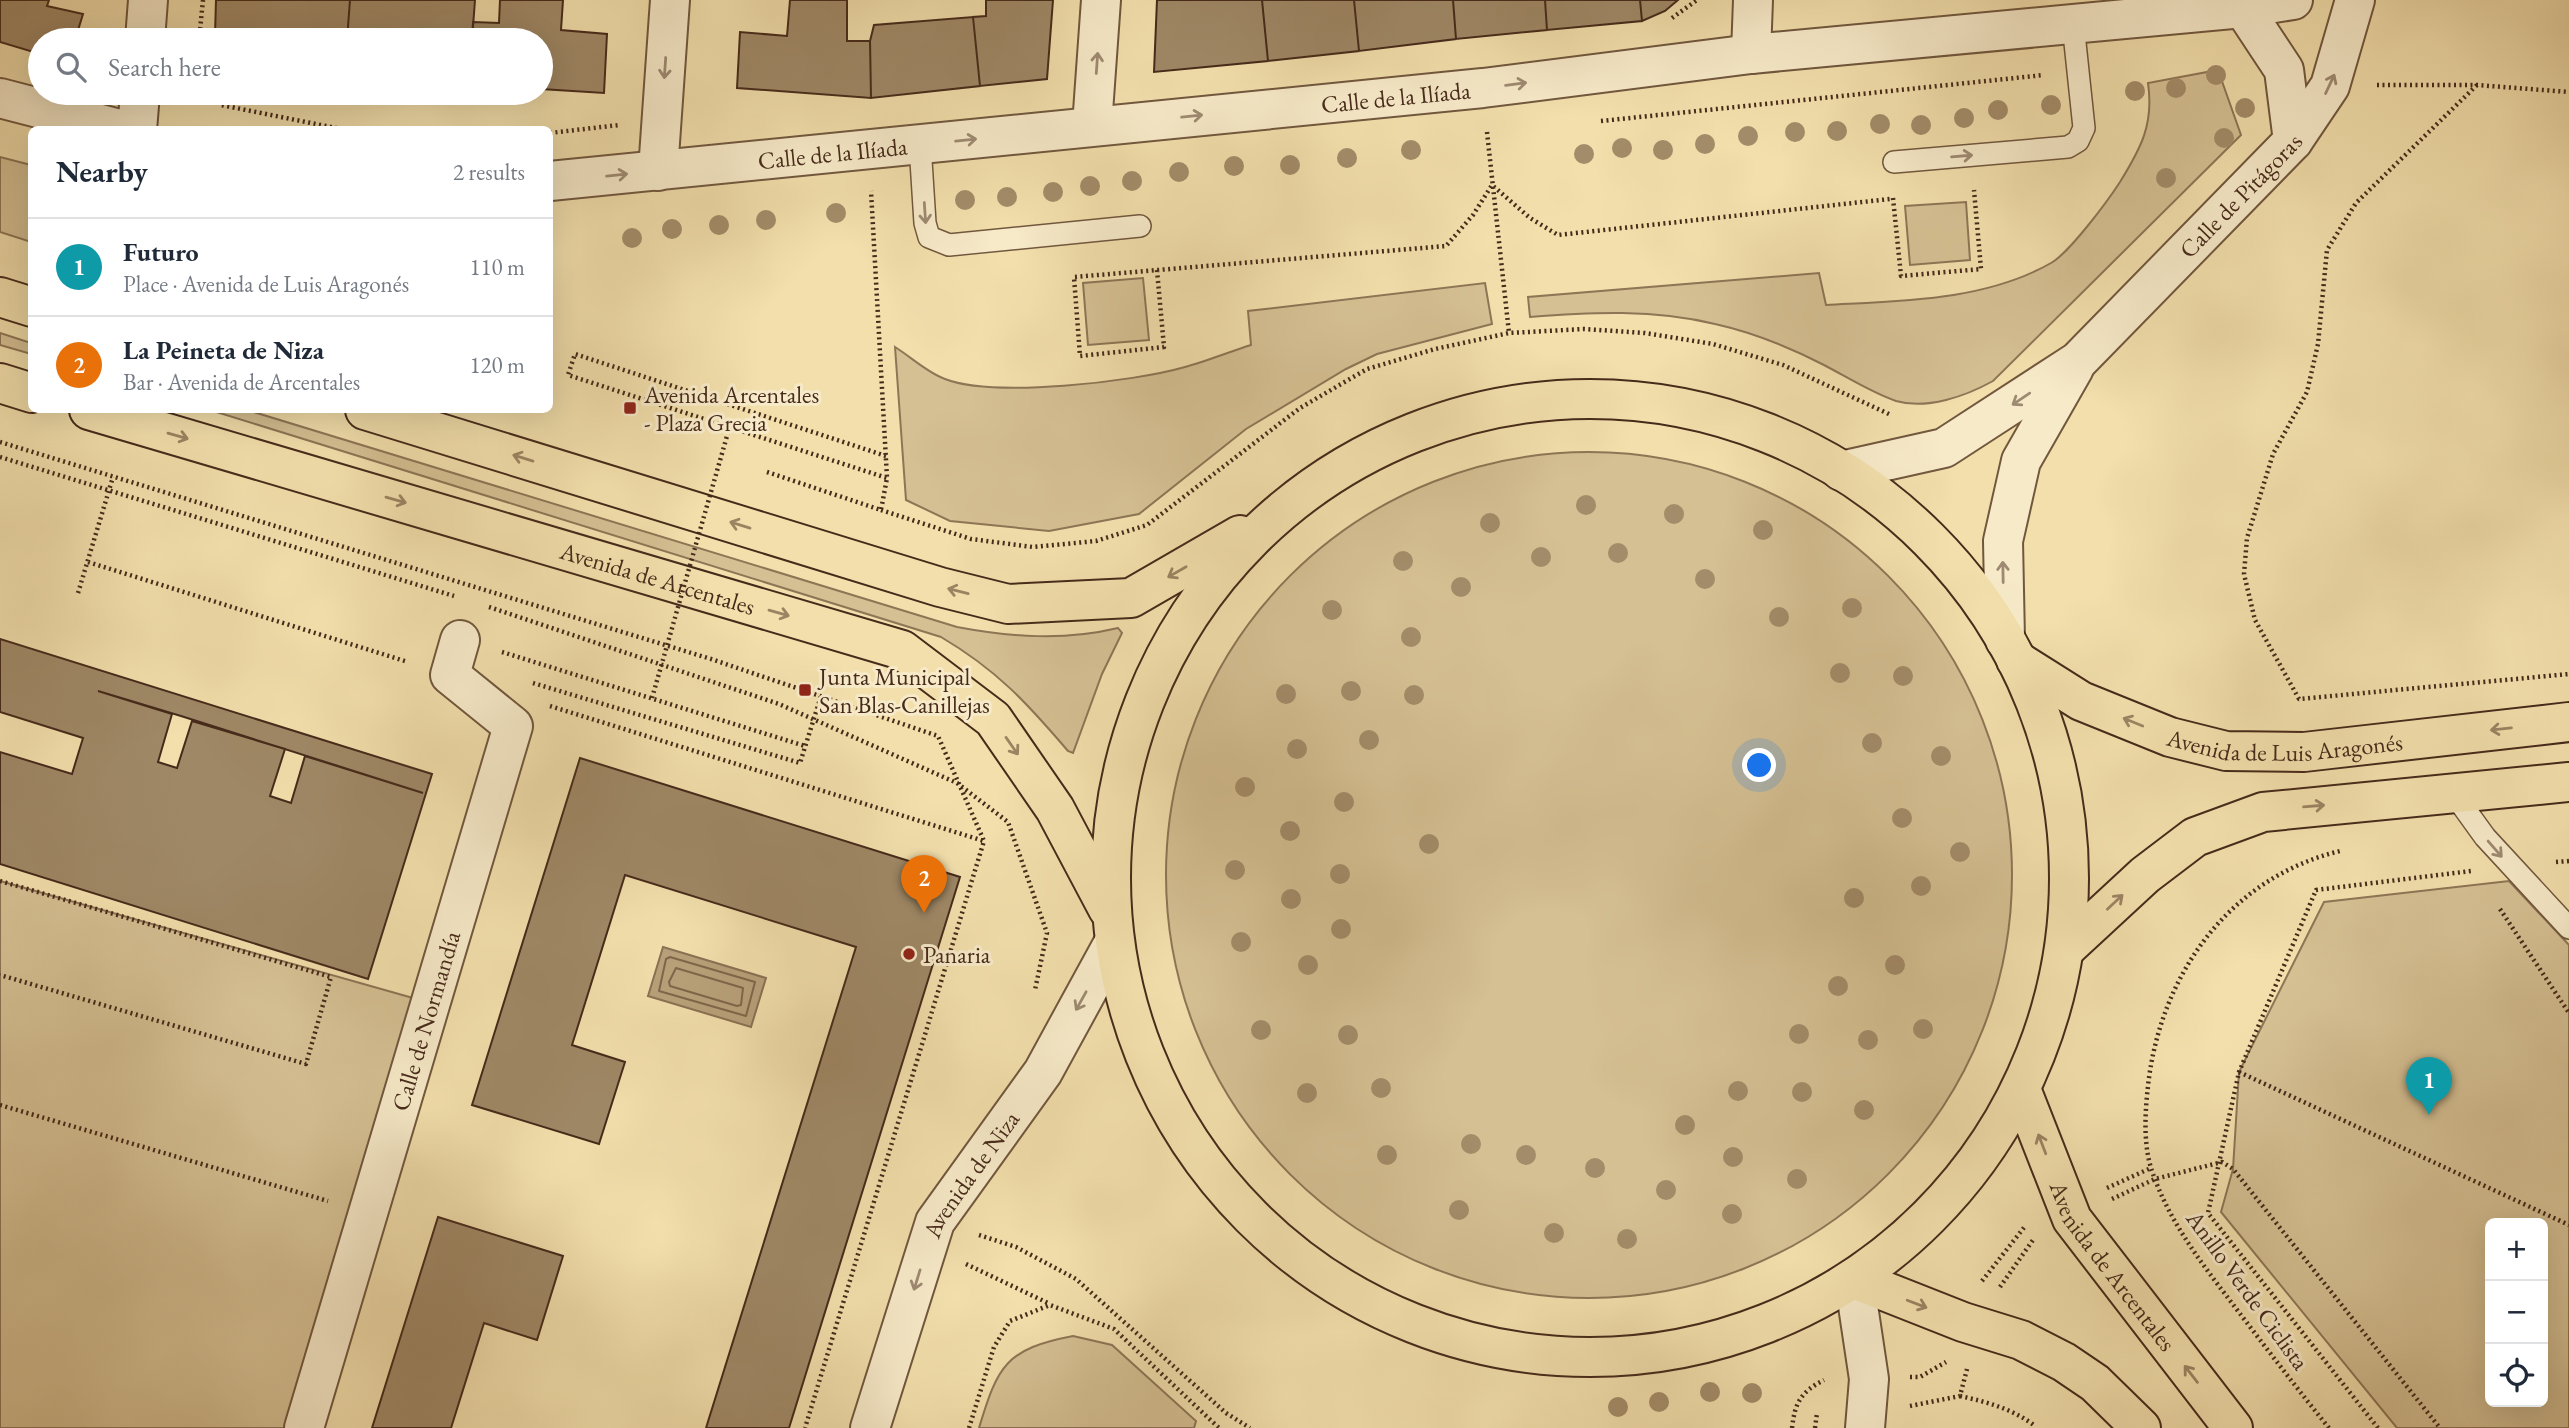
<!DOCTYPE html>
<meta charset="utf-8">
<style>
body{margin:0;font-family:"EB Garamond",serif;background:#f6f6f7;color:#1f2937}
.controls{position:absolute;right:21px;bottom:21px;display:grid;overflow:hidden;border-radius:10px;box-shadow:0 7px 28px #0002}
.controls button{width:63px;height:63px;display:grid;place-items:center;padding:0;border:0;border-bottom:2px solid #e0e1e3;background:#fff;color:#1f2937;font:35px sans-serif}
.you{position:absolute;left:1760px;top:766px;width:24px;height:24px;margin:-18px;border:5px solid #fff;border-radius:50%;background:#1a73e8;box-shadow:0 0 0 10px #1a73e833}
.badge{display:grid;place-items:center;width:46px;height:46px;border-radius:50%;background:#0f766e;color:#fff;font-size:23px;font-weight:700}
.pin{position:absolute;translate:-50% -58px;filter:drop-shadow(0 2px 4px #0008)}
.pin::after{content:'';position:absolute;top:37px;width:24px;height:21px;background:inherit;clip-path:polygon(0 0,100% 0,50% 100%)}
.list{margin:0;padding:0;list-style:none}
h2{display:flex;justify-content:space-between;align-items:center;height:91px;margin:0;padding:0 28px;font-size:30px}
h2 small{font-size:23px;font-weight:400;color:#747a83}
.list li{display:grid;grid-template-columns:46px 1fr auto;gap:21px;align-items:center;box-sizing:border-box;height:98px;padding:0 28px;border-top:2px solid #e0e1e3}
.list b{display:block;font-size:26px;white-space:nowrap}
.list p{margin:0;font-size:23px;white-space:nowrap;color:#747a83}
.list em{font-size:23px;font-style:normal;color:#747a83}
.icon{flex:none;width:38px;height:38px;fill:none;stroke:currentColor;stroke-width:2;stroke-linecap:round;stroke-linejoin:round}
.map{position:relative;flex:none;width:2569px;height:1428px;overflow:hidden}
.search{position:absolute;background:#fff;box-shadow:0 7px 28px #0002;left:28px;top:28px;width:525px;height:77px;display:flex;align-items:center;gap:18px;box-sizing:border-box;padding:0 24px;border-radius:38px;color:#747a83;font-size:26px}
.panel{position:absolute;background:#fff;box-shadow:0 7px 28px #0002;left:28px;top:126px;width:525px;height:287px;border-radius:10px}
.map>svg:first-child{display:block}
.green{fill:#d5c093;stroke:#8e7556;stroke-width:2;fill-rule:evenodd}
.water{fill:#b8a17a;stroke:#8a7154;stroke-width:2}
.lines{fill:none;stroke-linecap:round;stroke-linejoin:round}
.shore{stroke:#7f664a;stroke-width:2}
.building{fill:#9f8866;stroke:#462a1a;stroke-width:2;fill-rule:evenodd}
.lane-casing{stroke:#71573e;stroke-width:24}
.street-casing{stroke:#71573e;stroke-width:42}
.primary-casing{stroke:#462a1a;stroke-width:42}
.path{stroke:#462a1a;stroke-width:4.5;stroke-dasharray:2 3.5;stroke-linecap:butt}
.lane{stroke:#f7eac9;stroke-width:21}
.street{stroke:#f7eac9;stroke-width:38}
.primary{stroke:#f2dfac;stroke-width:38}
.path-bridge{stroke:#462a1a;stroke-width:4.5;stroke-dasharray:2 3.5;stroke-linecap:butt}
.tree{fill:#a38c69}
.oneway{stroke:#9e8a72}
.oneway2{stroke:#9c8463}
.poi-dot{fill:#8f2418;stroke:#f7eac9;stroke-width:2.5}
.labels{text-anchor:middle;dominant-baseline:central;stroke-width:6;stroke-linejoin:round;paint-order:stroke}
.street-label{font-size:24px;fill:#462a1a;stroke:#f7eac9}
.poi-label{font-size:24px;fill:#462a1a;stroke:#f7eac9;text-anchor:start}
</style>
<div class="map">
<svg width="2569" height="1428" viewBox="0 0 2569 1428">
<rect width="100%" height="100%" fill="#f2dfac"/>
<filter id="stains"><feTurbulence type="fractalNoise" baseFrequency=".00286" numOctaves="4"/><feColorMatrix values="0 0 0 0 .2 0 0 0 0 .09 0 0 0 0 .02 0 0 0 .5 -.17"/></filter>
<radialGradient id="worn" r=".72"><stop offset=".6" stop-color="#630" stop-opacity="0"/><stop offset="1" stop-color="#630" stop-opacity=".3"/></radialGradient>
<path class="green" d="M 2218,70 L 2241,135 L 1993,381 C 1966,396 1927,410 1896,401 C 1872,393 1847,377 1824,365 C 1791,348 1751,332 1715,324 C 1654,309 1591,312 1530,317 L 1528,297 L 1819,273 L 1826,305 C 1900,301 1985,301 2051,263 C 2069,253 2107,202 2120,182 C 2141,148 2154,124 2148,83 Z
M 0,157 L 31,165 L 31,242 L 0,232 Z
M 1966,202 L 1970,260 L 1910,265 L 1905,206 Z
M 1143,278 L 1149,340 L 1088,345 L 1083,283 Z
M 1485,283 L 1492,324 L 1377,354 L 1346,369 L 1246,429 L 1139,514 L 1049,531 L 950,521 L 906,500 L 895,347 C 911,357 928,373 945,379 C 994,398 1133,382 1185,367 C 1207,361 1229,352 1251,345 L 1248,311 Z
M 0,333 L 31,343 L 31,354 L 0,345 Z
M 210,410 L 247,410 L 957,627 C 1010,637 1064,641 1118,628 L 1122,633 L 1102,674 L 1073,753 L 1068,751 C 1027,703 997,670 941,637 Z
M1166 875a423 423 0 1 1 846 0a423 423 0 1 1-846 0Z
M 0,881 L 420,1000 L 290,1428 L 0,1428 Z
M 2509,881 L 2569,945 L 2569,1428 L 2397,1428 L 2221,1212 L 2233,1169 L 2239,1072 L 2324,902 ZM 2490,1223 L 2543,1223 L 2543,1402 L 2490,1402 Z
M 1073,1336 L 1112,1345 L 1196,1421 L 1194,1428 L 979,1428 C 998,1365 1006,1349 1073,1336 Z"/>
<path class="water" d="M 663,947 L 766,978 L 751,1027 L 648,996 Z"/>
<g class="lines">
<path class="shore" d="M 670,957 L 755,982 L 746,1016 L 659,991 L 666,959 Z
M 676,968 L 743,988 L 741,1005 L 737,1006 L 670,986 L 669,982 Z"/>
</g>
<path class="building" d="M 0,0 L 49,0 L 47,6 L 83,14 L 75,40 L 40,40 L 40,54 L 0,42 Z
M 216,0 L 350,0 L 347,40 L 268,31 L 268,40 L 215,35 Z
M 350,0 L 475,0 L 472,40 L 347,40 Z
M 500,0 L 563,0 L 561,30 L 607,34 L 604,93 L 541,89 L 541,40 L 472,40 L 473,22 L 499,23 Z
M 790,0 L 847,0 L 847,41 L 870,41 L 871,98 L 737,88 L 740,32 L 787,36 Z
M 986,0 L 1053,0 L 1047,79 L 980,86 L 973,17 L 986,16 Z
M 1157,0 L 1262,0 L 1268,61 L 1154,72 Z
M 1262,0 L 1354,0 L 1359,51 L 1268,61 Z
M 1354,0 L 1453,0 L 1456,39 L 1359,51 Z
M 1453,0 L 1545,0 L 1547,30 L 1456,39 Z
M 1545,0 L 1640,0 L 1642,21 L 1547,30 Z
M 1640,0 L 1678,0 L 1665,11 L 1642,21 Z
M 973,17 L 980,86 L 871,98 L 870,41 L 874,25 Z
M 0,639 L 432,774 L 368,979 L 0,864 L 0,752 L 72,774 L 83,738 L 0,712 ZM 98,691 L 181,716 L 423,793 L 305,756 L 291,803 L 270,796 L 285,749 L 192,721 L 177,768 L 158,762 L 172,714 Z
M 580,758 L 960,877 L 789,1428 L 706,1428 L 856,947 L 625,875 L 572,1045 L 625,1062 L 599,1144 L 472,1105 Z
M 438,1217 L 563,1256 L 537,1340 L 484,1323 L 451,1428 L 372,1428 Z"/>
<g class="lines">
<defs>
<path id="lane" d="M 920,145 L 925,223 L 929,237 L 949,245 L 1140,226
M 1894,162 L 2068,147 L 2078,141 L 2084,128 L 2073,24
M 2454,794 L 2485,837 L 2569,928"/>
<g id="street">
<path d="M 2243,8 L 2284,70 L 2293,141"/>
<path d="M 145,40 L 148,0"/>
<path d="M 1751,54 L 1753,0"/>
<path d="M 0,98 L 123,130"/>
<path d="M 1092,126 L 1101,0"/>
<path d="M 137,130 L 140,93"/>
<path d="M 658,171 L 670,0"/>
<path id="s1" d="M 550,181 L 1483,88 L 1751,54 L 2243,8 L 2293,0"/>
<path id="s2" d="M 1841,471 L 1944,448 L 2078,361 L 2293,141 L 2330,86 L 2355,0"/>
<path d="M 2005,640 L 2003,541 L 2021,461 L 2074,368"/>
<path d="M 1854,1279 L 1869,1379 L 1865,1428"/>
<path id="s3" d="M 304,1428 L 513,726 L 450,675 L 460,640"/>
<path id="s4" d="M 870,1428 L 935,1222 L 1043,1072 L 1114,942"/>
</g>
<g id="primary">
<path d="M 0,297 L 32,307"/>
<path d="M 0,383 L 32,393"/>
<circle cx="1590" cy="878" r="479"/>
<path id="s5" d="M 89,410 L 902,650 L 993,719 L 1055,809 L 1108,909"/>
<path d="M 365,410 L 940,587 L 1008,604 L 1131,598 L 1240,535"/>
<path id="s6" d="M 2016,660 L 2081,701 L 2170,737 L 2226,751 L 2304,752 L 2569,722"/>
<path d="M 2065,949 L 2145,875 L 2195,837 L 2263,812 L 2569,782"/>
<path id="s7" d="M 2021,1089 L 2072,1219 L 2233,1428"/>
<path d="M 1854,1279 L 1963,1322 L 2021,1340 L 2064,1362 L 2095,1383 L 2141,1428"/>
</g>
</defs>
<use href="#lane" class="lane-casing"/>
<use href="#street" class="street-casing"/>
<use href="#primary" class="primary-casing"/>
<path class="path" d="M 1672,18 L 1697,0
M 199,40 L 203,0
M 2377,85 L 2477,85 L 2569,92
M 2477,85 L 2356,203 L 2327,250 L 2318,344 L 2307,392 L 2273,454 L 2247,538 L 2244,574 L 2255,620 L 2299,699 L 2569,674
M 211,93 L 221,105 L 346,130
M 1601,121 L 2044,75
M 1487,132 L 1509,333
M 550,133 L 619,125
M 1893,198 L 1901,276 L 1981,269 L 1974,190
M 1157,270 L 1164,347 L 1080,356 L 1074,277 L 1446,246 L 1473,215 L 1492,185 L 1530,218 L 1558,235 L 1890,199
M 0,442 L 711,659 L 938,736 L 984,841 L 805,1428
M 886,456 L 575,354 L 568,375 L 887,478
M 0,457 L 454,596
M 767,472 L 881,510 L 887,478 L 871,191
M 881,510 L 971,539 L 1033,547 L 1096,541 L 1147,525 L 1300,408 L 1367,369 L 1435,349 L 1509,333 L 1584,329 L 1645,333 L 1713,344 L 1783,365 L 1891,415
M 88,562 L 408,662
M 78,593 L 113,477
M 489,607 L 779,704 L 957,783 L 1008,822 L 1047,933 L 1035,990
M 502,652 L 805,746
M 533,683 L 800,763 L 821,696
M 550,706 L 984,841
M 2556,862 L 2569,861
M 0,881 L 331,977 L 306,1064 L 0,975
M 2500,909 L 2569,1013
M 2239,1072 L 2569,1225
M 0,1105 L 328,1201
M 2107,1188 L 2151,1168
M 2112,1199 L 2155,1179 L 2222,1162 L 2233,1169 L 2440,1428
M 979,1235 L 1016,1247 L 1076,1279 L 1226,1413 L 1250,1428
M 966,1264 L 1050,1304
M 1982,1281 L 2026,1225
M 2000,1287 L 2033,1240
M 1910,1377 L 1920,1377 L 1946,1362
M 1960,1396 C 1987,1402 2013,1409 2035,1426
M 1910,1406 L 1960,1396 L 1967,1369
M 969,1428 L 994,1347 L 1010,1321 L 1050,1305 L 1114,1329 L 1219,1428
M 1792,1428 C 1795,1402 1801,1392 1824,1380
M 1815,1428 L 1817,1413
M 2329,1428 C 2299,1391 2270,1353 2241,1315 C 2207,1270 2170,1225 2152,1171 C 2143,1145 2145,1112 2148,1086 C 2160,976 2228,878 2340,851
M 2378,1428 L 2208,1213 L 2239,1072 L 2316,890 L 2471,871"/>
<use href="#lane" class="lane"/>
<use href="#street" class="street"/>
<use href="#primary" class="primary"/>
<path class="path-bridge" d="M 652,698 L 729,429"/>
</g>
<g class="tree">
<circle cx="2216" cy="75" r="10"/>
<circle cx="2176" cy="88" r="10"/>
<circle cx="2135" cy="91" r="10"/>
<circle cx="2051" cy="105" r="10"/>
<circle cx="2245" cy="108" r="10"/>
<circle cx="1998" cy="110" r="10"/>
<circle cx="1964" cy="118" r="10"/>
<circle cx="1880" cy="124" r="10"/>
<circle cx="1921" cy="125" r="10"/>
<circle cx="1837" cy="131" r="10"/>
<circle cx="1795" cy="132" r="10"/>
<circle cx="1748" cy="136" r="10"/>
<circle cx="2224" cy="138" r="10"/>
<circle cx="1705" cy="144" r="10"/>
<circle cx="1622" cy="148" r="10"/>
<circle cx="1411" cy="150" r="10"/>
<circle cx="1663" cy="150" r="10"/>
<circle cx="1584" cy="154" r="10"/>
<circle cx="1347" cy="158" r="10"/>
<circle cx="1290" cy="165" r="10"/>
<circle cx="1234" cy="166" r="10"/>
<circle cx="1179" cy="172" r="10"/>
<circle cx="2166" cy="178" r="10"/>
<circle cx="1132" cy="181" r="10"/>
<circle cx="1090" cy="186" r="10"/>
<circle cx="1053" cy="192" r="10"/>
<circle cx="1007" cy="197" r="10"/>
<circle cx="965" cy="200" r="10"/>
<circle cx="836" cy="213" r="10"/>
<circle cx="766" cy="220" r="10"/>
<circle cx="719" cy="225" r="10"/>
<circle cx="672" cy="229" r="10"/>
<circle cx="632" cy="238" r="10"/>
<circle cx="1586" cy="505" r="10"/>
<circle cx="1674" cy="514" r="10"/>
<circle cx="1490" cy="523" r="10"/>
<circle cx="1763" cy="530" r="10"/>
<circle cx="1618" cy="553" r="10"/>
<circle cx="1541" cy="557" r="10"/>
<circle cx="1403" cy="561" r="10"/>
<circle cx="1705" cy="579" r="10"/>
<circle cx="1461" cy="587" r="10"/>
<circle cx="1852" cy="608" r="10"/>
<circle cx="1332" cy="610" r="10"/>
<circle cx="1779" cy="617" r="10"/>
<circle cx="1411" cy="637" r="10"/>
<circle cx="1840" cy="673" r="10"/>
<circle cx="1903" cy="676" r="10"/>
<circle cx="1351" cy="691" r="10"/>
<circle cx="1286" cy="694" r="10"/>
<circle cx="1414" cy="695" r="10"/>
<circle cx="1369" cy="740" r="10"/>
<circle cx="1872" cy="743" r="10"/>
<circle cx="1297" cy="749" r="10"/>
<circle cx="1941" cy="756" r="10"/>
<circle cx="1245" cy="787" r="10"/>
<circle cx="1344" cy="802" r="10"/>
<circle cx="1902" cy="818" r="10"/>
<circle cx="1290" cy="831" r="10"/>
<circle cx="1429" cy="844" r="10"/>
<circle cx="1960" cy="852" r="10"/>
<circle cx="1235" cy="870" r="10"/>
<circle cx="1340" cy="874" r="10"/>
<circle cx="1921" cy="886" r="10"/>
<circle cx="1854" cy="898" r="10"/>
<circle cx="1291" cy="899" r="10"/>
<circle cx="1341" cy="929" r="10"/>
<circle cx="1241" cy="942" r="10"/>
<circle cx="1308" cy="965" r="10"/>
<circle cx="1895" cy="965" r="10"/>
<circle cx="1838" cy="986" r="10"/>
<circle cx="1923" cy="1029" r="10"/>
<circle cx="1261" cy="1030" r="10"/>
<circle cx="1799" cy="1034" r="10"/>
<circle cx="1348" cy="1035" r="10"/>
<circle cx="1868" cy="1040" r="10"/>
<circle cx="1381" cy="1088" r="10"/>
<circle cx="1738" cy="1091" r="10"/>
<circle cx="1802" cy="1092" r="10"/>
<circle cx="1307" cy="1093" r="10"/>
<circle cx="1864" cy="1110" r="10"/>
<circle cx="1685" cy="1125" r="10"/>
<circle cx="1471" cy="1144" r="10"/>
<circle cx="1387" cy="1155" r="10"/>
<circle cx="1526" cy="1155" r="10"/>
<circle cx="1733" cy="1157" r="10"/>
<circle cx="1595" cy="1168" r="10"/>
<circle cx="1797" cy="1179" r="10"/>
<circle cx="1666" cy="1190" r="10"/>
<circle cx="1459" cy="1210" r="10"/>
<circle cx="1732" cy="1214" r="10"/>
<circle cx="1554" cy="1233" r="10"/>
<circle cx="1627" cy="1239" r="10"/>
<circle cx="1710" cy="1392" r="10"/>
<circle cx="1752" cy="1393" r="10"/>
<circle cx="1659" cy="1402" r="10"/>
<circle cx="1618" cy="1407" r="10"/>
</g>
<defs><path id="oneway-shaft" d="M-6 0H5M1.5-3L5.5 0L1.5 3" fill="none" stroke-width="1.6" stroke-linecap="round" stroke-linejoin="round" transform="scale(1.75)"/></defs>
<g class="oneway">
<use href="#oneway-shaft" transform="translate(1097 63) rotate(-86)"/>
<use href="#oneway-shaft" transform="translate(665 68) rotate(94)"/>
<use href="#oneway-shaft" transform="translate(1516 84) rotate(-7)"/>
<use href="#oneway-shaft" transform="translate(2330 84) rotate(-65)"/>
<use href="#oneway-shaft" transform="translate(1192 116) rotate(-6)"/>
<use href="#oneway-shaft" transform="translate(966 140) rotate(-6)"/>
<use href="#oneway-shaft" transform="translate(1962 156) rotate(-5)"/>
<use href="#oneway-shaft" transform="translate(617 175) rotate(-6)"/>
<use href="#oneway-shaft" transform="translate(925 213) rotate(86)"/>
<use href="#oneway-shaft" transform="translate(2021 399) rotate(146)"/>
<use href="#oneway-shaft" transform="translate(2003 572) rotate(-91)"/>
<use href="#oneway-shaft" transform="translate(2495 849) rotate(49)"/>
<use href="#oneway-shaft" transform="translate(1081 1001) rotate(119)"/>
<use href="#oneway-shaft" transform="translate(917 1280) rotate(107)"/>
</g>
<g class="oneway2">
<use href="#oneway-shaft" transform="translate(178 436) rotate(16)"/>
<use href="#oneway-shaft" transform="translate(523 458) rotate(-163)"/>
<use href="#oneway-shaft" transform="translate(396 500) rotate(16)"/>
<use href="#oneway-shaft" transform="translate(740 525) rotate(-163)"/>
<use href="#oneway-shaft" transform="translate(1177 572) rotate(150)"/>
<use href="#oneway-shaft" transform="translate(958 591) rotate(-166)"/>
<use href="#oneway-shaft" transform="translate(779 613) rotate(16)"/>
<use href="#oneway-shaft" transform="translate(2133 722) rotate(-158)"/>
<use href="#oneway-shaft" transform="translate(2501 729) rotate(174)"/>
<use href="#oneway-shaft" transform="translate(1012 746) rotate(55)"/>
<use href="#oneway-shaft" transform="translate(2314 806) rotate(-5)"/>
<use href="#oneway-shaft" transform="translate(2115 902) rotate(-43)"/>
<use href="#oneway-shaft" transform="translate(2042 1144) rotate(-111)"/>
<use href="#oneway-shaft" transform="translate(1917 1304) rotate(21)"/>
<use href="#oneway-shaft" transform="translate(2191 1374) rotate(-128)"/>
</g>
<g class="poi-dot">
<rect x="623" y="401" width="14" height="14" rx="3.5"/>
<rect x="798" y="683" width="14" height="14" rx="3.5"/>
<circle cx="909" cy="954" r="7"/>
</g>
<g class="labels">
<g class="street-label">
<text stroke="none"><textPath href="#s1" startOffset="850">Calle de la Ilíada</textPath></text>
<text stroke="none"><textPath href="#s1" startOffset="284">Calle de la Ilíada</textPath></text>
<text stroke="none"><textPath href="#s2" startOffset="497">Calle de Pitágoras</textPath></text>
<text stroke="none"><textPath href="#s5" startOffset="593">Avenida de Arcentales</textPath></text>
<text stroke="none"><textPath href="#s6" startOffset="289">Avenida de Luis Aragonés</textPath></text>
<text stroke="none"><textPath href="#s3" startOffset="425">Calle de Normandía</textPath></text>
<text stroke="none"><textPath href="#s4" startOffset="275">Avenida de Niza</textPath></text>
<text stroke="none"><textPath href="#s7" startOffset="201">Avenida de Arcentales</textPath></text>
<text transform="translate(2248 1290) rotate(54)">Anillo Verde Ciclista</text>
</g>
<g class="poi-label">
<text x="644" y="394">Avenida Arcentales<tspan x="644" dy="28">- Plaza Grecia</tspan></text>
<text x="819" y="676">Junta Municipal<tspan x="819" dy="28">San Blas-Canillejas</tspan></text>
<text x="923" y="954">Panaria</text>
</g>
</g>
<rect width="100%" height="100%" filter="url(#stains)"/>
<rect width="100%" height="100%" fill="url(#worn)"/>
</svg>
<div class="controls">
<button>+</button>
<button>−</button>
<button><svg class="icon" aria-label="locate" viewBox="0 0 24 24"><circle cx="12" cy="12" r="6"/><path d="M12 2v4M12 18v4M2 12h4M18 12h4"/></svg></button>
</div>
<div class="you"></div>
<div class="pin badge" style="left:2429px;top:1115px;background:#0f9aa8">1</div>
<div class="pin badge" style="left:924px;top:913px;background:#e8710a">2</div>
<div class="search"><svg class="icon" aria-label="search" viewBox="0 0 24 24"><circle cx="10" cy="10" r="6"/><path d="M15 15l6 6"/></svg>Search here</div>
<section class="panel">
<h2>Nearby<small>2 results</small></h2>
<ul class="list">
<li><span class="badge" style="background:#0f9aa8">1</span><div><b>Futuro</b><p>Place · Avenida de Luis Aragonés</p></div><em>110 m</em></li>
<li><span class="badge" style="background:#e8710a">2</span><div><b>La Peineta de Niza</b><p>Bar · Avenida de Arcentales</p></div><em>120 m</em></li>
</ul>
</section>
</div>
